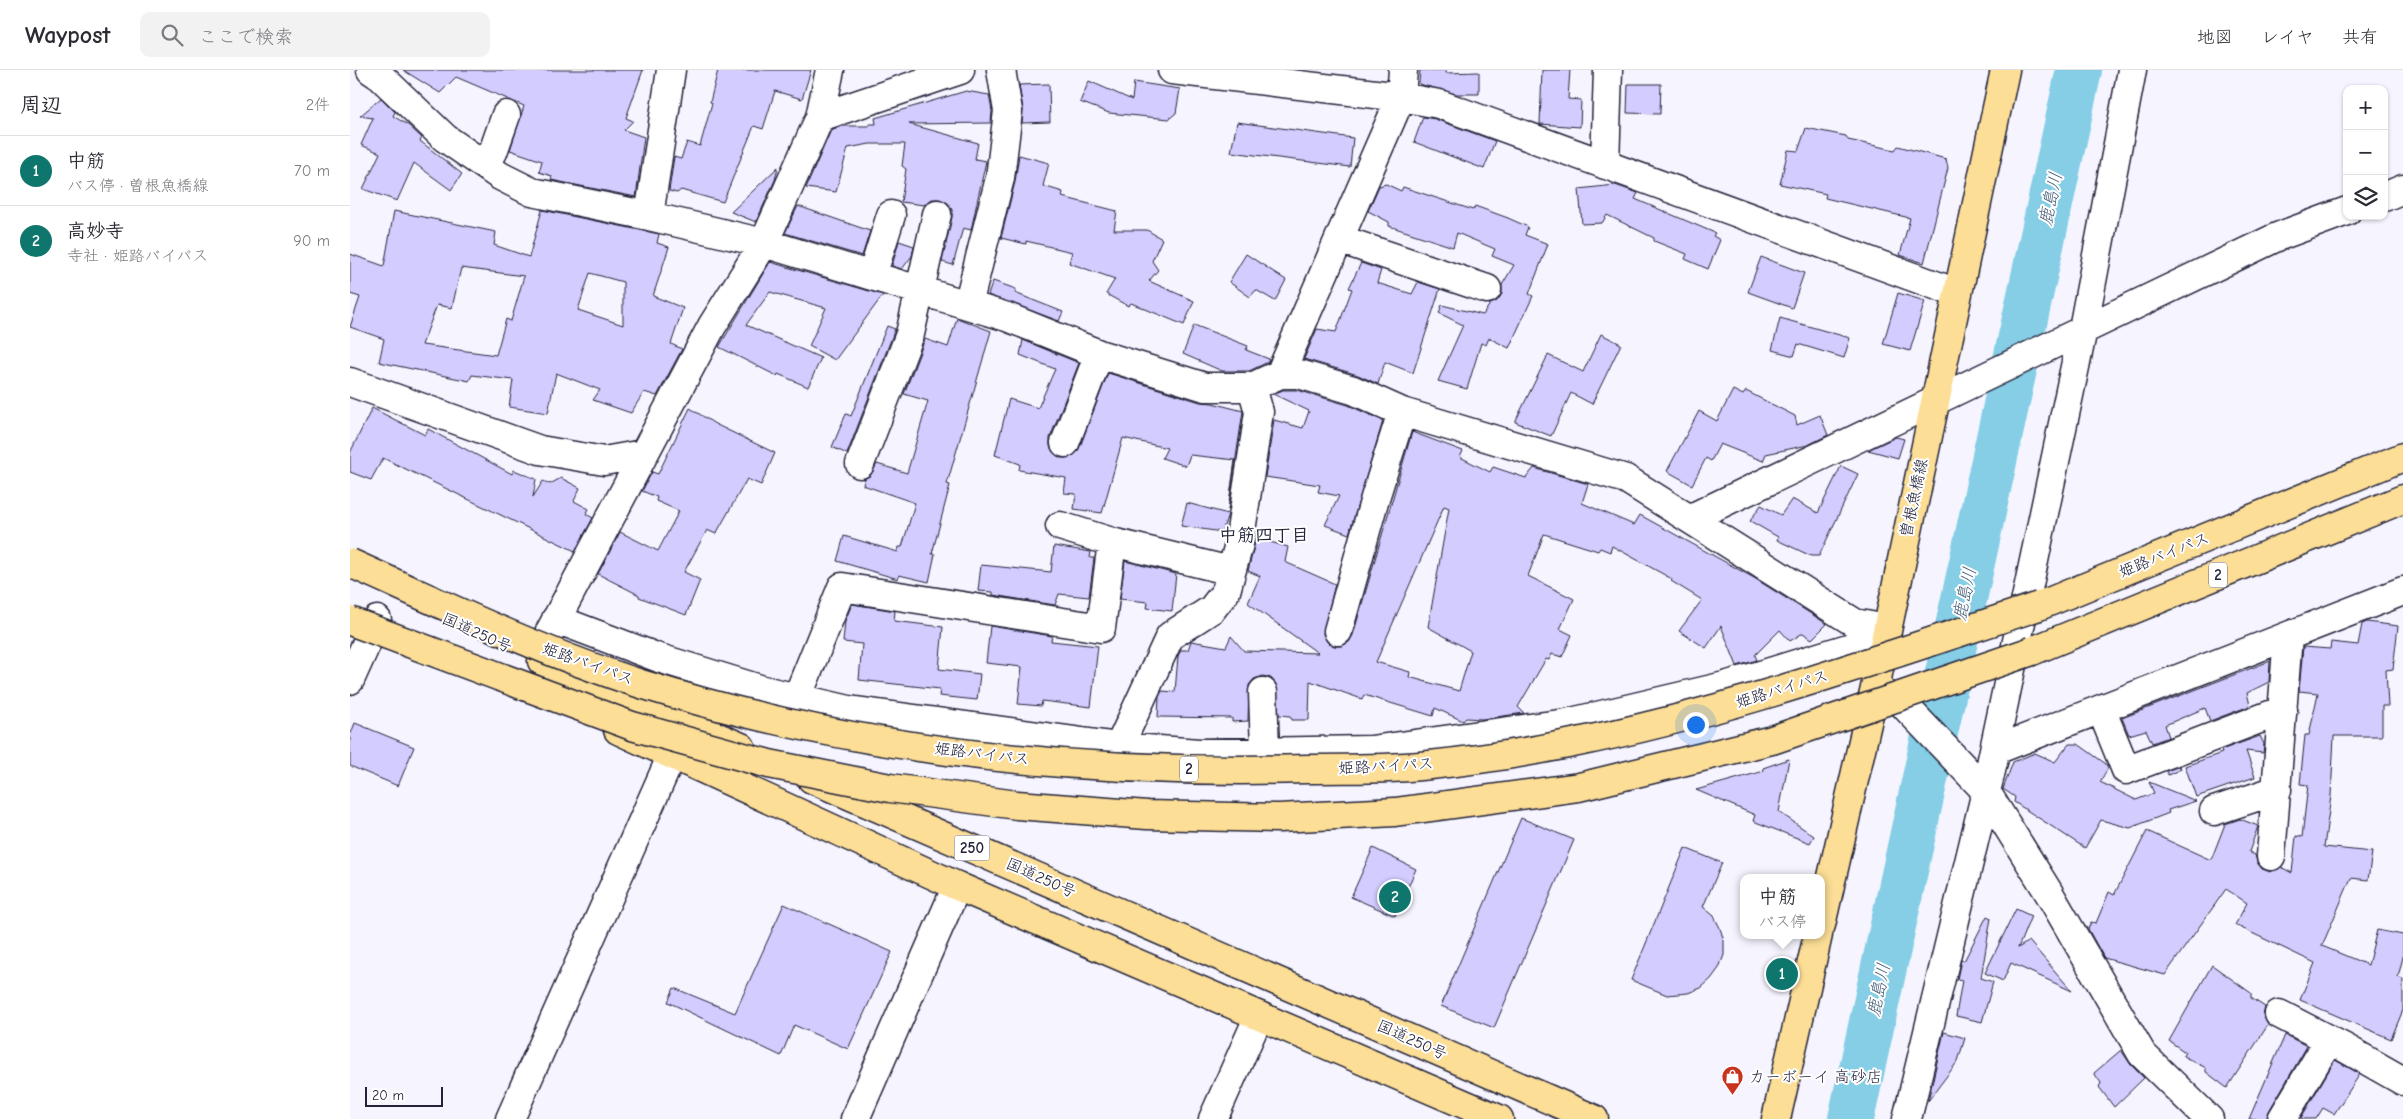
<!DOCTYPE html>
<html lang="ja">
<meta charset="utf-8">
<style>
body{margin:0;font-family:"Comic Neue","Klee One",sans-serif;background:#f2f2f3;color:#2b2b33}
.controls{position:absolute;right:15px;top:15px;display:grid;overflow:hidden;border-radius:10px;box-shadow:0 1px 4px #0004}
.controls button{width:45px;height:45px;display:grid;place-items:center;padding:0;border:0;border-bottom:1px solid #e1e1e2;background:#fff;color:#2b2b33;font:25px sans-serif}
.scale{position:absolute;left:15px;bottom:12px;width:78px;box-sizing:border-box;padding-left:5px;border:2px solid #22223b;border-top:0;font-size:14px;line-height:18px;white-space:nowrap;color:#22223b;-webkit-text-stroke:4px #fff;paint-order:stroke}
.you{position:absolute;left:1345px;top:654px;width:18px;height:18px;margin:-12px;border:4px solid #fff;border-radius:50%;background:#1a73e8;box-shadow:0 0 0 8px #1a73e833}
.badge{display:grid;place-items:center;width:32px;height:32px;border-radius:50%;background:#0f766e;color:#fff;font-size:16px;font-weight:700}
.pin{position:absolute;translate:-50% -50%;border:2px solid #fff;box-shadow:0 1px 5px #0006}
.popup{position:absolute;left:1390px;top:804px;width:85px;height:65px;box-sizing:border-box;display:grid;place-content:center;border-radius:10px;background:#fff;filter:drop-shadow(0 1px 4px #0005);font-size:16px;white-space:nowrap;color:#7c7c81}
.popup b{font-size:19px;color:#2b2b33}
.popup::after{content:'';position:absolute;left:50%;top:100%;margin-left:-10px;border:10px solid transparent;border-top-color:#fff}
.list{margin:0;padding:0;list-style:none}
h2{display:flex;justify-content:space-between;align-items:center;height:65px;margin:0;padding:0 20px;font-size:21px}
h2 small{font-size:16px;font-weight:400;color:#7c7c81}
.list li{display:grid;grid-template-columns:32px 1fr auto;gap:15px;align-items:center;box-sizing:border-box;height:70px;padding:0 20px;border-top:1px solid #e1e1e2}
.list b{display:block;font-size:19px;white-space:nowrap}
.list p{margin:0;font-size:16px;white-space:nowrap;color:#7c7c81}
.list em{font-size:16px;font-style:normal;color:#7c7c81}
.icon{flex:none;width:28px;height:28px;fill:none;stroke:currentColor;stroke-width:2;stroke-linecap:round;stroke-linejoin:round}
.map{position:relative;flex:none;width:2053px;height:1049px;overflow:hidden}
header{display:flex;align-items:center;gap:30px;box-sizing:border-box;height:70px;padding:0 25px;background:#fff;border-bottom:1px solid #e1e1e2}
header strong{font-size:24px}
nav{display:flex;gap:28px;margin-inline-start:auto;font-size:18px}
.search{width:350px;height:45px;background:#f2f2f3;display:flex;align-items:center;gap:12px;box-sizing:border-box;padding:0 18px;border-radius:10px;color:#7c7c81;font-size:19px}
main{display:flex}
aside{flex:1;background:#fff}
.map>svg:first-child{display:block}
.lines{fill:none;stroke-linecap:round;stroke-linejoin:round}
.river{stroke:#85cee6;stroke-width:46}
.building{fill:#d3ccff;stroke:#22223b;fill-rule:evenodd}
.minor-casing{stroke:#22223b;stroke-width:31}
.major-casing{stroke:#22223b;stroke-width:31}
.highway-casing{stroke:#22223b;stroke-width:31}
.minor{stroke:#fff;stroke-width:28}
.major{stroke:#fcde96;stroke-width:28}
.highway{stroke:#fcde96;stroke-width:28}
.highway-bridge-casing{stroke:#22223b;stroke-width:31;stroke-linecap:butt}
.highway-bridge{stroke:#fcde96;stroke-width:28}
.labels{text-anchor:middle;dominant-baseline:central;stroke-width:4;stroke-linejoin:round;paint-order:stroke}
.shield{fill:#fff;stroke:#646476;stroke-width:1}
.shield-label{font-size:15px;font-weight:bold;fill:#22223b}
.street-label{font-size:16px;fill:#22223b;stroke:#fff}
.poi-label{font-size:16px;fill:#22223b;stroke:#fff;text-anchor:start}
.water-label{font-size:18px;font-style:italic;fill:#455e77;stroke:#fff}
.neighbourhood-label{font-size:18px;font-weight:bold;fill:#22223b;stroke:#fff}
</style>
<header>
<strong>Waypost</strong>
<div class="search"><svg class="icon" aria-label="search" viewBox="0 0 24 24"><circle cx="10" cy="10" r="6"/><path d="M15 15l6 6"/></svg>ここで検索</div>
<nav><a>地図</a><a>レイヤ</a><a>共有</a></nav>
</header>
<main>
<aside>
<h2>周辺<small>2件</small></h2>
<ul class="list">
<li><span class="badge">1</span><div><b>中筋</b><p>バス停 · 曽根魚橋線</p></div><em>70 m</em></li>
<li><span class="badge">2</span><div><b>高妙寺</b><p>寺社 · 姫路バイパス</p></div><em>90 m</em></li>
</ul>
</aside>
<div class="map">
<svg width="2053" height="1049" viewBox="0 0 2053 1049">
<rect width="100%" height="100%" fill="#f6f5ff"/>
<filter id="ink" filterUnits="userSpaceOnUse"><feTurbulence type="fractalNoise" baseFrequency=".02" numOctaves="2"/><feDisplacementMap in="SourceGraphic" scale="10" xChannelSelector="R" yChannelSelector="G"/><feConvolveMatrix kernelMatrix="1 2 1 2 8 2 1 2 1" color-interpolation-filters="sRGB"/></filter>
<g filter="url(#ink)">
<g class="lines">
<path class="river" d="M 1501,1049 L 1729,0"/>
</g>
<path class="building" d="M 53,0 L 293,0 L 276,48 L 283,51 L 274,60 L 294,67 L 286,127 L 201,110 L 202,106 L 189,102 L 192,91 L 160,80 L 174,36 L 106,7 L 90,23 Z
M 368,0 L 461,0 L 452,29 L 425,21 L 413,59 L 404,56 L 373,132 L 331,120 L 327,123 L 319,121 L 324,87 L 331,89 L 337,72 L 350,76 L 362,33 L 360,32 Z
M 1070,0 L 1096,0 L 1096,3 L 1129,2 L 1129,24 L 1106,24 L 1069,14 Z
M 1192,0 L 1220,0 L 1218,29 L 1231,30 L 1230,57 L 1190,54 Z
M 739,11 L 782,30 L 784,12 L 830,19 L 826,43 L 819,49 L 759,43 L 730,32 Z
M 699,14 L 700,52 L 672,53 L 673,39 L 669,15 Z
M 1278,14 L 1311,14 L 1310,44 L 1277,43 Z
M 616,21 L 639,25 L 642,41 L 641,53 L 559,54 L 628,73 L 625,89 L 636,91 L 621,160 L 613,158 L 603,195 L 592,192 L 602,147 L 602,140 L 598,133 L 590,129 L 582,129 L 574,135 L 551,132 L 556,99 L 552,96 L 555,74 L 520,74 L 498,78 L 486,122 L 456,118 L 481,60 L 492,56 L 519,56 L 519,54 L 526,54 L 525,48 Z
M 31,28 L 45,42 L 43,46 L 58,55 L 72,68 L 70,71 L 112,104 L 101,120 L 64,93 L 47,131 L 13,119 L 30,83 L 11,75 L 23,48 L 10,46 Z
M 1073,47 L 1085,49 L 1145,71 L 1134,99 L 1064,72 Z
M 887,52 L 1003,68 L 1000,97 L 881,82 Z
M 1456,58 L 1496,66 L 1498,70 L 1545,80 L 1548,76 L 1596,89 L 1598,98 L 1574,193 L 1550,185 L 1560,148 L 1475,128 L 1476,124 L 1430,114 L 1438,80 L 1448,81 Z
M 669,85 L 699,93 L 693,116 L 713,122 L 712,127 L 767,141 L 764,160 L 797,160 L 812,169 L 802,191 L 808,200 L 799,211 L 844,231 L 834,255 L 781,233 L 778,236 L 756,224 L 765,209 L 719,193 L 722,182 L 676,171 L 676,174 L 651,168 L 665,112 Z
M 428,97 L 425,110 L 406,152 L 381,142 Z
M 1036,114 L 1051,121 L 1053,117 L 1123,140 L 1125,136 L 1158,148 L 1178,157 L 1175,165 L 1198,174 L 1179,224 L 1183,226 L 1159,278 L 1139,268 L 1136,275 L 1131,273 L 1117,319 L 1088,311 L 1113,255 L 1089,243 L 1092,235 L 1133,245 L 1140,234 L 1147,231 L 1152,224 L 1152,215 L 1164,195 L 1142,186 L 1145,179 L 1107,163 L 1103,177 L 1039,156 L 1039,152 L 1018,141 L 1029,116 Z
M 1265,115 L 1288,123 L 1285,129 L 1365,163 L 1363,166 L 1370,170 L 1358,199 L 1335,189 L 1337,184 L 1304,171 L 1304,168 L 1257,145 L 1252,153 L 1232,154 L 1229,119 Z
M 448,136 L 520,161 L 512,186 L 435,163 Z
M 192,140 L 309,164 L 307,173 L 319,177 L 303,226 L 333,238 L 321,274 L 332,279 L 307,326 L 294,322 L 281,343 L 243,330 L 250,320 L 206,303 L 198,343 L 159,337 L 163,310 L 122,305 L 119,311 L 29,292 L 34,269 L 0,257 L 10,227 L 0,224 L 0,184 L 34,196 L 44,141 L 146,162 L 144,175 L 179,187 ZM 111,198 L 174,206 L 161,251 L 156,249 L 146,285 L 72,275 L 87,235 L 102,238 ZM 240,203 L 273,212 L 273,255 L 228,240 Z
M 549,171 L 564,176 L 562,186 L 552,199 L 542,196 Z
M 896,184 L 936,210 L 925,231 L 906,220 L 900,227 L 879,212 Z
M 1411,187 L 1454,203 L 1442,238 L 1398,222 Z
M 420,192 L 533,225 L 485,290 L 459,276 L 476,238 L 420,222 L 396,255 L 471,288 L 458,317 L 428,304 L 427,306 L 369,277 Z
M 1011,193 L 1031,200 L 1027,213 L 1062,224 L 1068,212 L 1090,219 L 1063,303 L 1035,292 L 1028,314 L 1008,305 L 954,289 L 967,259 L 986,262 L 1002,219 L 999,218 Z
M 643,211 L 666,219 L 665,223 L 713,242 L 709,251 L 638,225 Z
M 1548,223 L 1575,231 L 1560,281 L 1533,274 Z
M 607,248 L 641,261 L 597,414 L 600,415 L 582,484 L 585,484 L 579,512 L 549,505 L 548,509 L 487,491 L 494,466 L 548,482 L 549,477 L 552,477 L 565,433 L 513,415 L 515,408 L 520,406 L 527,394 L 557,403 L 578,331 L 554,324 L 575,269 L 598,277 Z
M 1430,248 L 1500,268 L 1494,288 L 1448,274 L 1444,286 L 1422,280 Z
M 844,255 L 898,276 L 896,280 L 919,289 L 918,292 L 899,301 L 872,301 L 833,284 Z
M 537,256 L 545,259 L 497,384 L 482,377 L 496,344 L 501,346 Z
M 1251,264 L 1271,274 L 1242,334 L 1221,323 L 1201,366 L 1165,352 L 1198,285 L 1233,302 Z
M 673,270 L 729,293 L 700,368 L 700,376 L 703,382 L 710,388 L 718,388 L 724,385 L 729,379 L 758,303 L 850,332 L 862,333 L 893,341 L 878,440 L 885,390 L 840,385 L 836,396 L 812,388 L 817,378 L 773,368 L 752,443 L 724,439 L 726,424 L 714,423 L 716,408 L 669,400 L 670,394 L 645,385 L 659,329 L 688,338 L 705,299 L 670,285 Z
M 933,320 L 947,320 L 998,335 L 1033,351 L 999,464 L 975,455 L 989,426 L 968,422 L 970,415 L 915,407 L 924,350 L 953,358 L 959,341 L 923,324 Z
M 1383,320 L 1393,325 L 1396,321 L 1445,346 L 1447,355 L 1470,345 L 1478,365 L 1458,375 L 1416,384 L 1413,391 L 1370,374 L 1361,391 L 1356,388 L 1342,415 L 1317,401 L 1349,341 L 1367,351 Z
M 22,338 L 75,365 L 78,359 L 162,404 L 164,400 L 186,409 L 183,427 L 193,411 L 200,414 L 211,408 L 230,418 L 224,431 L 239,439 L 236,444 L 243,448 L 225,481 L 33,388 L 21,410 L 0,402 L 0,383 Z
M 340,338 L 365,354 L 425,383 L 411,415 L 397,409 L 366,464 L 357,460 L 334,502 L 350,510 L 336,545 L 289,527 L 289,525 L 248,504 L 270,462 L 308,481 L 329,441 L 306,431 L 307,427 L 292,421 L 302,402 L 308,404 Z
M 1062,362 L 1113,381 L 1110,387 L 1140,402 L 1143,397 L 1176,408 L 1184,398 L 1238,414 L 1232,433 L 1284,455 L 1290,445 L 1404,508 L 1477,554 L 1462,569 L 1453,563 L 1440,571 L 1430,560 L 1405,585 L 1407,590 L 1387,596 L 1371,556 L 1356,578 L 1329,561 L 1352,530 L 1321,511 L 1322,509 L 1262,476 L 1260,482 L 1250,478 L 1248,481 L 1194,464 L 1178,506 L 1224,529 L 1210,559 L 1222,565 L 1212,587 L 1202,584 L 1199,590 L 1196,589 L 1168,637 L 1174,643 L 1132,649 L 1116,648 L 1113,651 L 1085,638 L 1083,646 L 1014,625 L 1012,629 L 960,611 L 959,650 L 942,650 L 940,646 L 929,645 L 926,614 L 921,608 L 913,606 L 904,609 L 899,615 L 898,651 L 882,652 L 882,648 L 808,647 L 809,627 L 812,621 L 825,622 L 828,586 L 831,580 L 838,580 L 841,571 L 876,577 L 881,566 L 894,581 L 968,583 L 898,533 L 910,506 L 898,501 L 906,468 L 938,477 L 935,492 L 985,514 L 973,564 L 977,572 L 984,576 L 992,576 L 999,572 L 1003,565 ZM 1094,436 L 1099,438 L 1078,557 L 1121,581 L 1109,621 L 1059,607 L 1060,602 L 1026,592 Z
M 1546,367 L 1554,369 L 1548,388 L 1518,380 Z
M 1491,396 L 1508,404 L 1469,486 L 1461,486 L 1427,470 L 1428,467 L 1400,451 L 1411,435 L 1431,445 L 1442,429 L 1468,443 Z
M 837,433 L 878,444 L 872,462 L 831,456 Z
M 704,476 L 741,482 L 740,488 L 744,488 L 739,527 L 709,524 L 705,535 L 643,525 L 643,522 L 628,521 L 631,495 L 701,502 Z
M 775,491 L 826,504 L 822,541 L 797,538 L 798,532 L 770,529 Z
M 502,534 L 545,541 L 544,551 L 593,557 L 589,599 L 630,604 L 627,630 L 589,626 L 590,619 L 509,610 L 512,574 L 493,572 L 495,551 Z
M 2017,552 L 2048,556 L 2043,599 L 2036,600 L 2038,636 L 2032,636 L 2032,666 L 1984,666 L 1981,726 L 1974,777 L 2022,782 L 2018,810 L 2001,808 L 1972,876 L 2018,895 L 2027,860 L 2053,865 L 2053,887 L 2048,907 L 2053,909 L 2053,940 L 2041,969 L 1950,930 L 1965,893 L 1885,855 L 1897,833 L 1876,819 L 1815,905 L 1754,888 L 1738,859 L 1741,852 L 1746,853 L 1759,822 L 1764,825 L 1797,761 L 1861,790 L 1875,754 L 1890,749 L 1908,756 L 1899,782 L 1905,785 L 1907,792 L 1912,799 L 1920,802 L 1931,797 L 1942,803 L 1946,766 L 1952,767 L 1958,715 L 1950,714 L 1955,665 L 1959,665 L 1968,623 L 1949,621 L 1953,577 L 1980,579 L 1981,572 L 2008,575 L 2012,554 Z
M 640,556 L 702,566 L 701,571 L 748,576 L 741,637 L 692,631 L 691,636 L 668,634 L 672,597 L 636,593 Z
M 1920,591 L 1919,612 L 1897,623 L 1900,635 L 1897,637 L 1860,651 L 1855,638 L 1815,655 L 1819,667 L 1802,673 L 1796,660 L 1779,665 L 1772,648 Z
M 5,653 L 64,677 L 48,716 L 0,696 L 0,666 Z
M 1910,666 L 1914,674 L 1913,683 L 1896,681 L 1905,707 L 1846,727 L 1835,696 L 1872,683 L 1871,680 Z
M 1719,674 L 1728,674 L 1756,694 L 1758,698 L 1750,712 L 1786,730 L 1804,723 L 1799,712 L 1846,731 L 1818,740 L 1819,743 L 1780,758 L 1751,750 L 1735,778 L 1664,732 L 1665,727 L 1653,719 L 1663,692 L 1685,683 L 1705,692 Z
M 1439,689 L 1429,742 L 1464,766 L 1460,773 L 1403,751 L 1405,745 L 1346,720 L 1414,701 L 1413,698 Z
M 1830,696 L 1831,699 L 1818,705 L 1816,701 Z
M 1171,748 L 1224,770 L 1144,958 L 1091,936 Z
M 1023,778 L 1066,799 L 1045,846 L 1001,827 Z
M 1335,778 L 1372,793 L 1353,837 L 1364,846 L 1370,858 L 1374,871 L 1374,885 L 1369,898 L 1361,909 L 1351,918 L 1338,923 L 1317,925 L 1281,910 Z
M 434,834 L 542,882 L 498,979 L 444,955 L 431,986 L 318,932 L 324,918 L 385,943 Z
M 1666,839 L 1681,846 L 1668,878 L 1679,871 L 1722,921 L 1661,893 L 1653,911 L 1635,903 Z
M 1637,846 L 1641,848 L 1631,908 L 1643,912 L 1632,952 L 1606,946 L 1612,910 L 1607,909 L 1611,890 L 1614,891 Z
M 1862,895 L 1901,923 L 1901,928 L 1915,937 L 1913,945 L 1918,955 L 1877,1018 L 1856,1002 L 1856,998 L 1833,986 L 1835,982 L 1819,971 Z
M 1594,962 L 1615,968 L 1608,991 L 1578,1031 Z
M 1935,965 L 1957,976 L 1919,1041 L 1916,1049 L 1899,1049 Z
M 1771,980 L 1781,995 L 1794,1008 L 1764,1037 L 1749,1017 L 1751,1013 L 1744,1003 Z
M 1985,990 L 2010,1004 L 1984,1044 L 1973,1038 L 1966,1049 L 1953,1049 L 1951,1048 Z"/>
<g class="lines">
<defs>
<path id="minor" d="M 21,0 L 30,6 L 95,68 L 150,106 L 182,122 L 299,146 L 414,173 L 657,247 L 749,284 L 855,317 L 902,317 L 930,304 L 949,304 L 1003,320 L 1052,342 L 1276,409 L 1505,553 L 1536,559
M 822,0 L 1051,27 L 1089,34 L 1607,223
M 470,47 L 610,0
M 132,93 L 143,82 L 156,45
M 1255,95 L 1258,0
M 2034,127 L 2053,119
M 299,146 L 321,0
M 989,169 L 1137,219
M 522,206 L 541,145
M 618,235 L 650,108 L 658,41 L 651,0
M 930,304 L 1051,27 L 1053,0
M 0,312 L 190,380 L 254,391 L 293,384
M 715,373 L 749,284
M 510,394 L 560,264 L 587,144
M 1341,448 L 1927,167 L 1997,141
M 710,456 L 762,472 L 881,501
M 206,549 L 309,588 L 413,620 L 499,640 L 769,677 L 849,683 L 1021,680 L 1217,653 L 1375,616 L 1508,575 L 1536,559
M 988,561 L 1025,428 L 1052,342
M 198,565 L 362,256 L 414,173 L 470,47 L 480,0
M 0,610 L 27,550
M 1526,619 L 1552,633 L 1635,720 L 1699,823 L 1792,984 L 1859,1049
M 913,622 L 915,681
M 447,628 L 492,517 L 751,558 L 762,472
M 1751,639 L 1776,700 L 1933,640
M 769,677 L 820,566 L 862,539 L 876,521 L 889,474 L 909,342 L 902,317
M 1641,694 L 1733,259 L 1782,0
M 1864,741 L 1927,720
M 1921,786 L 1938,566
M 1929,944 L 1995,978 L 2053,1011
M 160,1049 L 322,685
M 505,1049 L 607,816
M 863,1049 L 909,946
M 1557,1049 L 1646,680 L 2053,521
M 1932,1049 L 1979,970"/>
<path id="major" d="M 1471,855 L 1525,618 L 1655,0
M 1426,1049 L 1468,865"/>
<path id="highway" d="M 1689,536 L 2053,387
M 1682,581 L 2053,429
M 192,591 L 391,677
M 268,660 L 607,816 L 1149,1049
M 462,709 L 1244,1049"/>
</defs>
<use href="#minor" class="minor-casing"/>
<use href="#major" class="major-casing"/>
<use href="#highway" class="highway-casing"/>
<use href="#minor" class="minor"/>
<use href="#major" class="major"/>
<use href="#highway" class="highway"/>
<defs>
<path id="highway-bridge" d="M 0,493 C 96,536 191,582 291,614 C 506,681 733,705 957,699 C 998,698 1040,700 1080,695 C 1126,690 1173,683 1218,674 C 1379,642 1534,587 1689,536
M 0,551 L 282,656 L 419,694 L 540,718 L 667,735 L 797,745 L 929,748 L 1045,742 L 1229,717 L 1422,670 L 1682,581"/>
</defs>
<use href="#highway-bridge" class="highway-bridge-casing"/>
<use href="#highway-bridge" class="highway-bridge"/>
</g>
</g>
<defs>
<symbol id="shop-pin" viewBox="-11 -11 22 30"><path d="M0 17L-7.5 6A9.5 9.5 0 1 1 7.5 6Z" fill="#c8321e" stroke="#fff"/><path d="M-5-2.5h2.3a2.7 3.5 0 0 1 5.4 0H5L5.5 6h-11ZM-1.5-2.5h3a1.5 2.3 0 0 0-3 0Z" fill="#fff"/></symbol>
</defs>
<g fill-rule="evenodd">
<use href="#shop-pin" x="1370" y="994" width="25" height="34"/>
</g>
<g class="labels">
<g class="shield">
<rect x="1859" y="492.5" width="18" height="25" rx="4"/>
<rect x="830" y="686.5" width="18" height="25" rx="4"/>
<rect x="604.5" y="765.5" width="35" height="25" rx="4"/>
</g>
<g class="shield-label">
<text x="1868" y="505">2</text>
<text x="839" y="699">2</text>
<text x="622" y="778">250</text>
</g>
<g class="street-label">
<text transform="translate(1564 428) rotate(-78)">曽根魚橋線</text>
<text transform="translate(1814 485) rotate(-22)">姫路バイパス</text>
<text transform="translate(127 563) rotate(24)">国道250号</text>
<text transform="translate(238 594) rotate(20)">姫路バイパス</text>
<text transform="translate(1432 619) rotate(-17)">姫路バイパス</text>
<text transform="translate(632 684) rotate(7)">姫路バイパス</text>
<text transform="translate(1036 696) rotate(-3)">姫路バイパス</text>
<text transform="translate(691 808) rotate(24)">国道250号</text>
<text transform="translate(1062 970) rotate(24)">国道250号</text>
</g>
<g class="poi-label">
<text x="1399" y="1007">カーボーイ 高砂店</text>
</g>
<g class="water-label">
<text transform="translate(1701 129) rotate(-78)">鹿島川</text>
<text transform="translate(1615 524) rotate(-78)">鹿島川</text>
<text transform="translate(1529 920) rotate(-78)">鹿島川</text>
</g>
<g class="neighbourhood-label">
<text x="914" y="465">中筋四丁目</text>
</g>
</g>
</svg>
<div class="controls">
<button>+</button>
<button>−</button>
<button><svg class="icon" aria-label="layers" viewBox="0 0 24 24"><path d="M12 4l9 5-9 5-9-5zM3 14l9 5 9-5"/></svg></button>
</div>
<div class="scale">20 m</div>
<div class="you"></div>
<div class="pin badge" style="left:1432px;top:904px">1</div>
<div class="popup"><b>中筋</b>バス停</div>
<div class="pin badge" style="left:1045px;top:827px">2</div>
</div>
</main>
